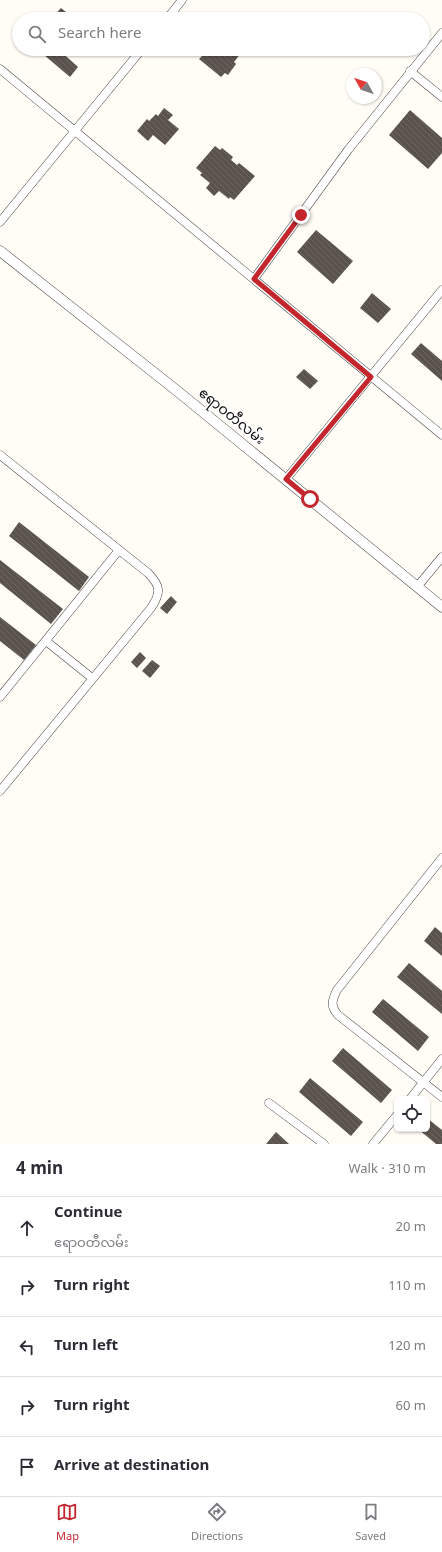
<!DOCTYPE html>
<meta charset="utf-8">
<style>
body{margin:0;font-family:Georgia,"Noto Sans Myanmar",serif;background:#f2f2f3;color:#2b2b33}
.controls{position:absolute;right:12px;bottom:12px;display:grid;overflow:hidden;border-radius:6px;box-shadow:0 1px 3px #0004}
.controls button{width:36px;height:36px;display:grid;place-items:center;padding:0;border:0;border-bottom:1px solid #e1e1e2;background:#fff;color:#2b2b33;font:20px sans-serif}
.compass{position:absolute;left:346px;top:68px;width:36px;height:36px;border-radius:50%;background:#fff;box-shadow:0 1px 3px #0004;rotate:310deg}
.stop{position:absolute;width:12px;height:12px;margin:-9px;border:3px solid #c4262e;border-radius:50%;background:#fff}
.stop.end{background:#c4262e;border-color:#fff;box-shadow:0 1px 4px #0008}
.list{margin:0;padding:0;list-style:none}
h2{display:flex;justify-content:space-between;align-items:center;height:52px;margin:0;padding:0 16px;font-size:17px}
h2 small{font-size:13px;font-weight:400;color:#7c7c81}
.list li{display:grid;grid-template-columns:26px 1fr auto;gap:12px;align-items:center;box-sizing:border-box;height:60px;padding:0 16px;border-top:1px solid #e1e1e2}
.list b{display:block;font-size:15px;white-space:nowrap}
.list p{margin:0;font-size:13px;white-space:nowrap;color:#7c7c81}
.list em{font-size:13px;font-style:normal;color:#7c7c81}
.icon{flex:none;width:22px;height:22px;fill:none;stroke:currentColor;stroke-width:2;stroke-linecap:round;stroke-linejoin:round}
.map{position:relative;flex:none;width:442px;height:1144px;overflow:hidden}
.search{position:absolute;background:#fff;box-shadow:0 1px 3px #0004;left:12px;right:12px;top:12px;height:44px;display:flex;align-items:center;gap:10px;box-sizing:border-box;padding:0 14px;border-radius:22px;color:#7c7c81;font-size:15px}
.sheet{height:352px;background:#fff}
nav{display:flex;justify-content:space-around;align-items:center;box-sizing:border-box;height:56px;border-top:1px solid #e1e1e2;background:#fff;font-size:11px;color:#7c7c81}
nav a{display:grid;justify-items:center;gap:2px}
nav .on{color:#c4262e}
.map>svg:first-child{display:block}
.building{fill:url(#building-back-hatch)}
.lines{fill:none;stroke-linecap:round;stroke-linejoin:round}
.minor-casing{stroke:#444;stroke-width:9}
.tertiary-casing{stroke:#444;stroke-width:11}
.minor{stroke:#fff;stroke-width:8}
.tertiary{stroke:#fff;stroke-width:10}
.route{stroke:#c4262e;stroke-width:5}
.labels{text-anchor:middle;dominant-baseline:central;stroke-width:4;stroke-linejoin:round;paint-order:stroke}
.street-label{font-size:14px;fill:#111;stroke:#fff}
</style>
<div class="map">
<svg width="442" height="1144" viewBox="0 0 442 1144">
<defs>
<pattern id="building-back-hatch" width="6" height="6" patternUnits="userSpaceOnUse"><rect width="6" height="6" fill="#5a524d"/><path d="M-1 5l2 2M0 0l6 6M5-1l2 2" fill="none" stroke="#6d6662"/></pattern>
</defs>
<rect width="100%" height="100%" fill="#fffdf5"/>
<path class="building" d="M 61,8 L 72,17 L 70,19 L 51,19 Z
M 37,49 L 58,49 L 78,67 L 70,77 Z
M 203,49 L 247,49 L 243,55 L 241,53 L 234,62 L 236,64 L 228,75 L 225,73 L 221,77 L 199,59 L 202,56 L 199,54 Z
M 164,108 L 173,115 L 168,120 L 179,129 L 165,145 L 153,135 L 148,141 L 137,131 L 147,119 L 149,121 L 156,114 L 158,116 Z
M 410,110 L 442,138 L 442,153 L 428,169 L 389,135 Z
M 215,146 L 220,150 L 222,148 L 233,157 L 231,160 L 237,165 L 239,163 L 255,176 L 234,200 L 230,197 L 229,199 L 219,191 L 214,196 L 206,188 L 210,183 L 200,175 L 202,173 L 196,168 Z
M 316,230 L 353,261 L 333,284 L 297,252 Z
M 372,293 L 391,309 L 378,323 L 360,308 Z
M 421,343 L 442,361 L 442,381 L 411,354 Z
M 304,369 L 318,381 L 310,389 L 296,377 Z
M 19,522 L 89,577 L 79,591 L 9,536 Z
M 0,560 L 63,609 L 51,624 L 0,583 Z
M 171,596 L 177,602 L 167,614 L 160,608 Z
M 0,617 L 36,645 L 24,660 L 0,641 Z
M 140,652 L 146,658 L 137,668 L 131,662 Z
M 152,660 L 160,666 L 150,678 L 142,671 Z
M 435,927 L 442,933 L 442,956 L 424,941 Z
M 409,963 L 442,991 L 442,1014 L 397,977 Z
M 383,999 L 429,1037 L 418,1051 L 372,1012 Z
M 343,1048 L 392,1090 L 381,1103 L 332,1061 Z
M 310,1078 L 363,1122 L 351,1136 L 299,1092 Z
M 427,1118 L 442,1130 L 442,1144 L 436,1144 L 418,1129 L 427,1129 Z
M 276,1132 L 289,1144 L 266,1144 Z"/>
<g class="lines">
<defs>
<path id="minor" d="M 167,19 L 182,0
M 0,69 L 442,435
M 410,71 L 442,97
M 0,222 L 142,49
M 254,279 L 348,150 L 442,33
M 0,455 L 148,573 C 161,586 161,593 151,608 L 0,791
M 286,479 L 442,290
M 417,587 L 442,557
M 46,641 L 92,678
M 0,697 L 119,550
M 442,858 L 337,990 C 332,1000 330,1006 338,1015 L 442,1097
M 410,1099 L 442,1059
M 269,1103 L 324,1144
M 373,1144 L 397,1115"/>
<path id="tertiary" d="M 0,251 L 176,390 L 442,607"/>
</defs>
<use href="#minor" class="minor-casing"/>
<use href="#tertiary" class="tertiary-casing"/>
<use href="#minor" class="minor"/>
<use href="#tertiary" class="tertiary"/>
</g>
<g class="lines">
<path class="route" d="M 301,215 L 254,279 L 371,377 L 286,479 L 310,499"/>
</g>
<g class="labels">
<g class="street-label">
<text transform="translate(231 417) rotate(39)">ဧရာဝတီလမ်း</text>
</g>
</g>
</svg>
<div class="controls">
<button><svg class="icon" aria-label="locate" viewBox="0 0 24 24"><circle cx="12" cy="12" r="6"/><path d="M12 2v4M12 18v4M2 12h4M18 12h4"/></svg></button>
</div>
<svg class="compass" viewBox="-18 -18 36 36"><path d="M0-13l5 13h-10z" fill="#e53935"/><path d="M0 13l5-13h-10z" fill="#7c7c81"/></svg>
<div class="stop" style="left:310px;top:499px"></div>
<div class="stop end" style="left:301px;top:215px"></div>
<div class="search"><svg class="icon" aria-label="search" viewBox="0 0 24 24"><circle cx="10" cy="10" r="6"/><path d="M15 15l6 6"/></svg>Search here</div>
</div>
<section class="sheet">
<h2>4 min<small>Walk · 310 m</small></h2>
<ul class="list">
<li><svg class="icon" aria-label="ahead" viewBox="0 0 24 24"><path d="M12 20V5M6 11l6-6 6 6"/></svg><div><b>Continue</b><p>ဧရာဝတီလမ်း</p></div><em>20 m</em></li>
<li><svg class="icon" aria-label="right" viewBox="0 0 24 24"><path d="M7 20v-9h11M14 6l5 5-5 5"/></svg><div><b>Turn right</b></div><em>110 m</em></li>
<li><svg class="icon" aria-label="left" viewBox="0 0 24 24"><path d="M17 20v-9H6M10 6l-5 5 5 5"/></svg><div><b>Turn left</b></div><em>120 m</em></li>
<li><svg class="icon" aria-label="right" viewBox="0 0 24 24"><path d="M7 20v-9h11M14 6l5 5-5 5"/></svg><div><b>Turn right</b></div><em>60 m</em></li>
<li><svg class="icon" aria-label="arrive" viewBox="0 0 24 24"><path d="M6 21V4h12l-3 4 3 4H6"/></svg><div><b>Arrive at destination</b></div></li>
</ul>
</section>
<nav>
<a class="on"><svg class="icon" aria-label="map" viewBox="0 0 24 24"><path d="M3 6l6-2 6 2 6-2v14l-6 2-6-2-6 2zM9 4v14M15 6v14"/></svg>Map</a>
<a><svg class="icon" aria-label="directions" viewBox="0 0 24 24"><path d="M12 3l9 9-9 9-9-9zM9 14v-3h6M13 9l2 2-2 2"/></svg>Directions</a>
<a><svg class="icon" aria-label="saved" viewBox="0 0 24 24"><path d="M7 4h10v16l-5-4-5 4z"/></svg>Saved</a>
</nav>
